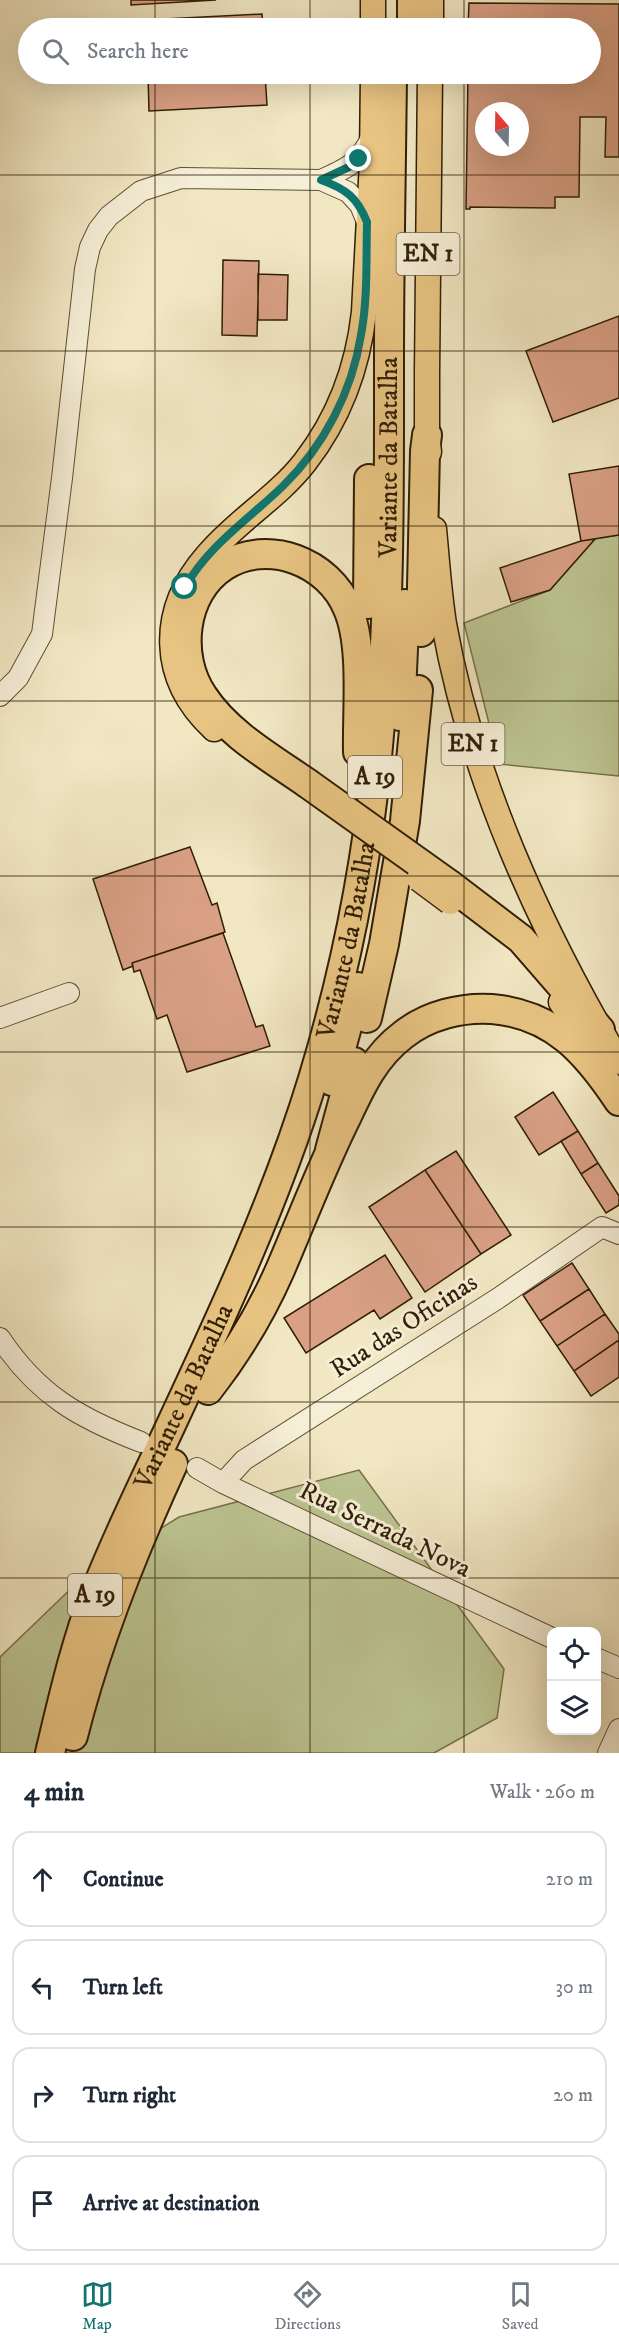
<!DOCTYPE html>
<meta charset="utf-8">
<style>
body{margin:0;font-family:"IM FELL DW Pica",serif;background:#f6f6f7;color:#1f2937}
.controls{position:absolute;right:18px;bottom:18px;display:grid;overflow:hidden;border-radius:12px;box-shadow:0 6px 24px #0002}
.controls button{width:54px;height:54px;display:grid;place-items:center;padding:0;border:0;border-bottom:2px solid #e0e1e3;background:#fff;color:#1f2937;font:30px sans-serif}
.compass{position:absolute;left:475px;top:102px;width:54px;height:54px;border-radius:50%;background:#fff;box-shadow:0 6px 24px #0002;rotate:340deg}
.stop{position:absolute;width:18px;height:18px;margin:-14px;border:4px solid #0f766e;border-radius:50%;background:#fff}
.stop.end{background:#0f766e;border-color:#fff;box-shadow:0 2px 6px #0008}
.list{margin:0;padding:0;list-style:none}
h2{display:flex;justify-content:space-between;align-items:center;height:78px;margin:0;padding:0 24px;font-size:26px}
h2 small{font-size:20px;font-weight:400;color:#747a83}
.list li{display:grid;grid-template-columns:39px 1fr auto;gap:18px;align-items:center;box-sizing:border-box;height:96px;margin:0 12px 12px;padding:0 12px;border:2px solid #e0e1e3;border-radius:18px}
.list b{display:block;font-size:22px;white-space:nowrap}
.list em{font-size:20px;font-style:normal;color:#747a83}
.icon{flex:none;width:33px;height:33px;fill:none;stroke:currentColor;stroke-width:2;stroke-linecap:round;stroke-linejoin:round}
.map{position:relative;flex:none;width:619px;height:1753px;overflow:hidden}
.search{position:absolute;background:#fff;box-shadow:0 6px 24px #0002;left:18px;right:18px;top:18px;height:66px;display:flex;align-items:center;gap:15px;box-sizing:border-box;padding:0 21px;border-radius:33px;color:#747a83;font-size:22px}
.sheet{height:510px;background:#fff}
nav{display:flex;justify-content:space-around;align-items:center;box-sizing:border-box;height:84px;border-top:2px solid #e0e1e3;background:#fff;font-size:16px;color:#747a83}
nav a{display:grid;justify-items:center;gap:3px}
nav .on{color:#0f766e}
.map>svg:first-child{display:block}
.green{fill:#bcc592;stroke:#76724c;stroke-width:1.5}
.building{fill:#d9a085;stroke:#301e05;stroke-width:1.5;fill-rule:evenodd}
.lines{fill:none;stroke-linecap:round;stroke-linejoin:round}
.minor-casing{stroke:#605034;stroke-width:22}
.major-casing{stroke:#301e05;stroke-width:27}
.highway-casing{stroke:#301e05;stroke-width:32}
.minor{stroke:#f6efd8;stroke-width:20}
.major{stroke:#e8c482;stroke-width:24}
.highway{stroke:#e8c482;stroke-width:28}
.major-bridge-casing{stroke:#301e05;stroke-width:27;stroke-linecap:butt}
.highway-bridge-casing{stroke:#301e05;stroke-width:32;stroke-linecap:butt}
.major-bridge{stroke:#e8c482;stroke-width:24}
.highway-bridge{stroke:#e8c482;stroke-width:28}
.route{stroke:#0f766e;stroke-width:8}
.grid{fill:none;stroke:#301e05;stroke-width:1.5;stroke-opacity:0.55}
.labels{text-anchor:middle;dominant-baseline:central;stroke-width:6;stroke-linejoin:round;paint-order:stroke}
.shield{fill:#f6efd8;stroke:#6b5d44;stroke-width:1.5}
.shield-label{font-size:24px;font-weight:bold;fill:#301e05}
.street-label{font-size:26px;fill:#301e05;stroke:#f6efd8}
</style>
<div class="map">
<svg width="619" height="1753" viewBox="0 0 619 1753">
<rect width="100%" height="100%" fill="#f1e7c3"/>
<filter id="stains"><feTurbulence type="fractalNoise" baseFrequency=".00333" numOctaves="4"/><feColorMatrix values="0 0 0 0 .2 0 0 0 0 .09 0 0 0 0 .02 0 0 0 .5 -.17"/></filter>
<radialGradient id="worn" r=".72"><stop offset=".6" stop-color="#630" stop-opacity="0"/><stop offset="1" stop-color="#630" stop-opacity=".3"/></radialGradient>
<path class="green" d="M 619,535 L 619,776 L 499,764 L 464,623 L 550,590 L 595,539 Z
M 359,1470 L 504,1669 L 497,1718 L 434,1753 L 0,1753 L 0,1657 L 84,1576 L 179,1517 Z"/>
<path class="building" d="M 131,0 L 216,0 L 131,5 Z
M 469,3 L 619,4 L 619,157 L 605,157 L 606,117 L 580,117 L 579,197 L 555,197 L 555,208 L 470,207 L 470,209 L 466,209 L 468,74 L 590,74 L 590,28 L 468,28 ZM 484,111 L 520,111 L 520,147 L 484,147 Z
M 262,14 L 263,28 L 145,28 L 145,20 Z
M 148,74 L 265,74 L 267,105 L 149,111 Z
M 223,260 L 259,261 L 257,336 L 222,335 Z
M 258,274 L 288,275 L 287,320 L 258,320 Z
M 619,316 L 619,398 L 553,422 L 526,351 Z
M 619,466 L 619,535 L 581,541 L 569,474 Z
M 595,539 L 550,590 L 511,602 L 500,568 L 581,541 Z
M 190,847 L 212,905 L 217,903 L 225,932 L 132,963 L 133,966 L 123,970 L 93,879 Z
M 223,933 L 256,1027 L 263,1025 L 270,1046 L 187,1072 L 167,1015 L 157,1019 L 140,970 L 134,972 L 132,963 Z
M 553,1092 L 578,1131 L 539,1155 L 515,1117 Z
M 578,1131 L 598,1163 L 581,1174 L 561,1141 Z
M 456,1151 L 511,1235 L 481,1254 L 425,1170 Z
M 598,1163 L 619,1196 L 619,1205 L 606,1213 L 581,1174 Z
M 425,1170 L 481,1254 L 425,1292 L 369,1207 Z
M 385,1255 L 412,1298 L 380,1319 L 374,1310 L 306,1353 L 284,1318 Z
M 572,1263 L 589,1289 L 540,1321 L 523,1295 Z
M 589,1289 L 605,1314 L 557,1346 L 540,1321 Z
M 605,1314 L 619,1334 L 619,1340 L 574,1371 L 557,1346 Z
M 619,1340 L 619,1377 L 591,1396 L 574,1371 Z"/>
<g class="lines">
<defs>
<path id="minor" d="M 321,180 C 348,168 359,163 372,136
M 0,696 L 18,678 L 42,634 L 62,478 L 85,269 L 90,247 L 98,230 L 109,216 L 141,191 L 181,178 L 321,180 L 348,192 L 360,205 L 367,222
M 0,1018 L 69,993
M 0,1338 C 38,1395 79,1418 141,1442
M 197,1468 L 223,1483 L 552,1638
M 223,1483 L 244,1460 L 497,1299 L 602,1227 L 619,1234
M 596,1658 L 619,1668
M 608,1753 L 619,1729"/>
<path id="major" d="M 373,28 L 373,0
M 431,28 L 431,0
M 429,452 L 427,435 L 427,372 L 430,74
M 434,529 C 437,560 439,592 444,624 C 472,780 539,926 619,1062
M 214,729 C 160,679 159,611 207,556 C 236,521 277,498 305,462 C 339,418 358,367 364,312 L 372,162 L 373,74
M 561,1002 L 601,1063"/>
<g id="highway">
<path d="M 412,28 L 412,0"/>
<path d="M 368,604 L 369,479"/>
<path d="M 421,632 L 425,451 L 427,435"/>
<path d="M 400,716 L 405,604"/>
<path d="M 307,783 C 271,758 227,733 203,696 C 176,657 182,593 224,566 C 268,538 329,562 348,609 C 364,646 357,710 358,752"/>
<path d="M 450,885 L 521,939 L 600,1030"/>
<path d="M 367,1018 L 384,944 L 405,821 L 418,690"/>
<path d="M 332,1081 L 358,987"/>
<path d="M 330,1150 L 354,1062"/>
<path d="M 208,1390 C 237,1353 261,1313 280,1270 C 302,1219 322,1166 347,1116 C 361,1086 375,1056 403,1035 C 428,1015 462,1007 492,1009 C 554,1014 587,1053 619,1101"/>
<path d="M 73,1736 C 96,1643 133,1551 173,1464"/>
<path id="s1" d="M 50,1753 C 63,1699 75,1645 95,1593 C 115,1542 139,1492 163,1442 C 218,1324 275,1204 313,1079 C 346,970 368,859 378,746 C 390,618 389,489 389,362 C 389,266 391,170 392,74"/>
</g>
</defs>
<use href="#minor" class="minor-casing"/>
<use href="#major" class="major-casing"/>
<use href="#highway" class="highway-casing"/>
<use href="#minor" class="minor"/>
<use href="#major" class="major"/>
<use href="#highway" class="highway"/>
<defs>
<path id="major-bridge" d="M 419,879 L 450,902"/>
<path id="highway-bridge" d="M 307,783 L 450,885"/>
</defs>
<use href="#major-bridge" class="major-bridge-casing"/>
<use href="#highway-bridge" class="highway-bridge-casing"/>
<use href="#major-bridge" class="major-bridge"/>
<use href="#highway-bridge" class="highway-bridge"/>
</g>
<g class="lines">
<path class="route" d="M 185,587 C 209,545 249,519 283,486 C 324,446 352,392 361,335 C 368,298 366,259 367,222 C 357,197 346,189 321,180 L 349,167 L 359,159"/>
</g>
<path class="grid" d="M 155,0 L 155,28M 310,0 L 310,28M 464,0 L 464,28M 155,74 L 155,1753M 310,74 L 310,1753M 464,74 L 464,1753M 0,175 L 619,175M 0,351 L 619,351M 0,526 L 619,526M 0,701 L 619,701M 0,876 L 619,876M 0,1052 L 619,1052M 0,1227 L 619,1227M 0,1402 L 619,1402M 0,1578 L 619,1578"/>
<g class="labels">
<g class="shield">
<rect x="396.5" y="233" width="63" height="42" rx="4.5"/>
<rect x="441.5" y="723" width="63" height="42" rx="4.5"/>
<rect x="348" y="756" width="54" height="42" rx="4.5"/>
<rect x="68" y="1574" width="54" height="42" rx="4.5"/>
</g>
<g class="shield-label">
<text x="428" y="254">EN 1</text>
<text x="473" y="744">EN 1</text>
<text x="375" y="777">A 19</text>
<text x="95" y="1595">A 19</text>
</g>
<g class="street-label">
<text stroke="none"><textPath href="#s1" startOffset="1354">Variante da Batalha</textPath></text>
<text stroke="none"><textPath href="#s1" startOffset="868">Variante da Batalha</textPath></text>
<text transform="translate(404 1326) rotate(-33)">Rua das Oficinas</text>
<text stroke="none"><textPath href="#s1" startOffset="382">Variante da Batalha</textPath></text>
<text transform="translate(385 1530) rotate(26)">Rua Serrada Nova</text>
</g>
</g>
<rect width="100%" height="100%" filter="url(#stains)"/>
<rect width="100%" height="100%" fill="url(#worn)"/>
</svg>
<div class="controls">
<button><svg class="icon" aria-label="locate" viewBox="0 0 24 24"><circle cx="12" cy="12" r="6"/><path d="M12 2v4M12 18v4M2 12h4M18 12h4"/></svg></button>
<button><svg class="icon" aria-label="layers" viewBox="0 0 24 24"><path d="M12 4l9 5-9 5-9-5zM3 14l9 5 9-5"/></svg></button>
</div>
<svg class="compass" viewBox="-18 -18 36 36"><path d="M0-13l5 13h-10z" fill="#e53935"/><path d="M0 13l5-13h-10z" fill="#747a83"/></svg>
<div class="stop" style="left:185px;top:587px"></div>
<div class="stop end" style="left:359px;top:159px"></div>
<div class="search"><svg class="icon" aria-label="search" viewBox="0 0 24 24"><circle cx="10" cy="10" r="6"/><path d="M15 15l6 6"/></svg>Search here</div>
</div>
<section class="sheet">
<h2>4 min<small>Walk · 260 m</small></h2>
<ul class="list">
<li><svg class="icon" aria-label="ahead" viewBox="0 0 24 24"><path d="M12 20V5M6 11l6-6 6 6"/></svg><div><b>Continue</b></div><em>210 m</em></li>
<li><svg class="icon" aria-label="left" viewBox="0 0 24 24"><path d="M17 20v-9H6M10 6l-5 5 5 5"/></svg><div><b>Turn left</b></div><em>30 m</em></li>
<li><svg class="icon" aria-label="right" viewBox="0 0 24 24"><path d="M7 20v-9h11M14 6l5 5-5 5"/></svg><div><b>Turn right</b></div><em>20 m</em></li>
<li><svg class="icon" aria-label="arrive" viewBox="0 0 24 24"><path d="M6 21V4h12l-3 4 3 4H6"/></svg><div><b>Arrive at destination</b></div></li>
</ul>
</section>
<nav>
<a class="on"><svg class="icon" aria-label="map" viewBox="0 0 24 24"><path d="M3 6l6-2 6 2 6-2v14l-6 2-6-2-6 2zM9 4v14M15 6v14"/></svg>Map</a>
<a><svg class="icon" aria-label="directions" viewBox="0 0 24 24"><path d="M12 3l9 9-9 9-9-9zM9 14v-3h6M13 9l2 2-2 2"/></svg>Directions</a>
<a><svg class="icon" aria-label="saved" viewBox="0 0 24 24"><path d="M7 4h10v16l-5-4-5 4z"/></svg>Saved</a>
</nav>
